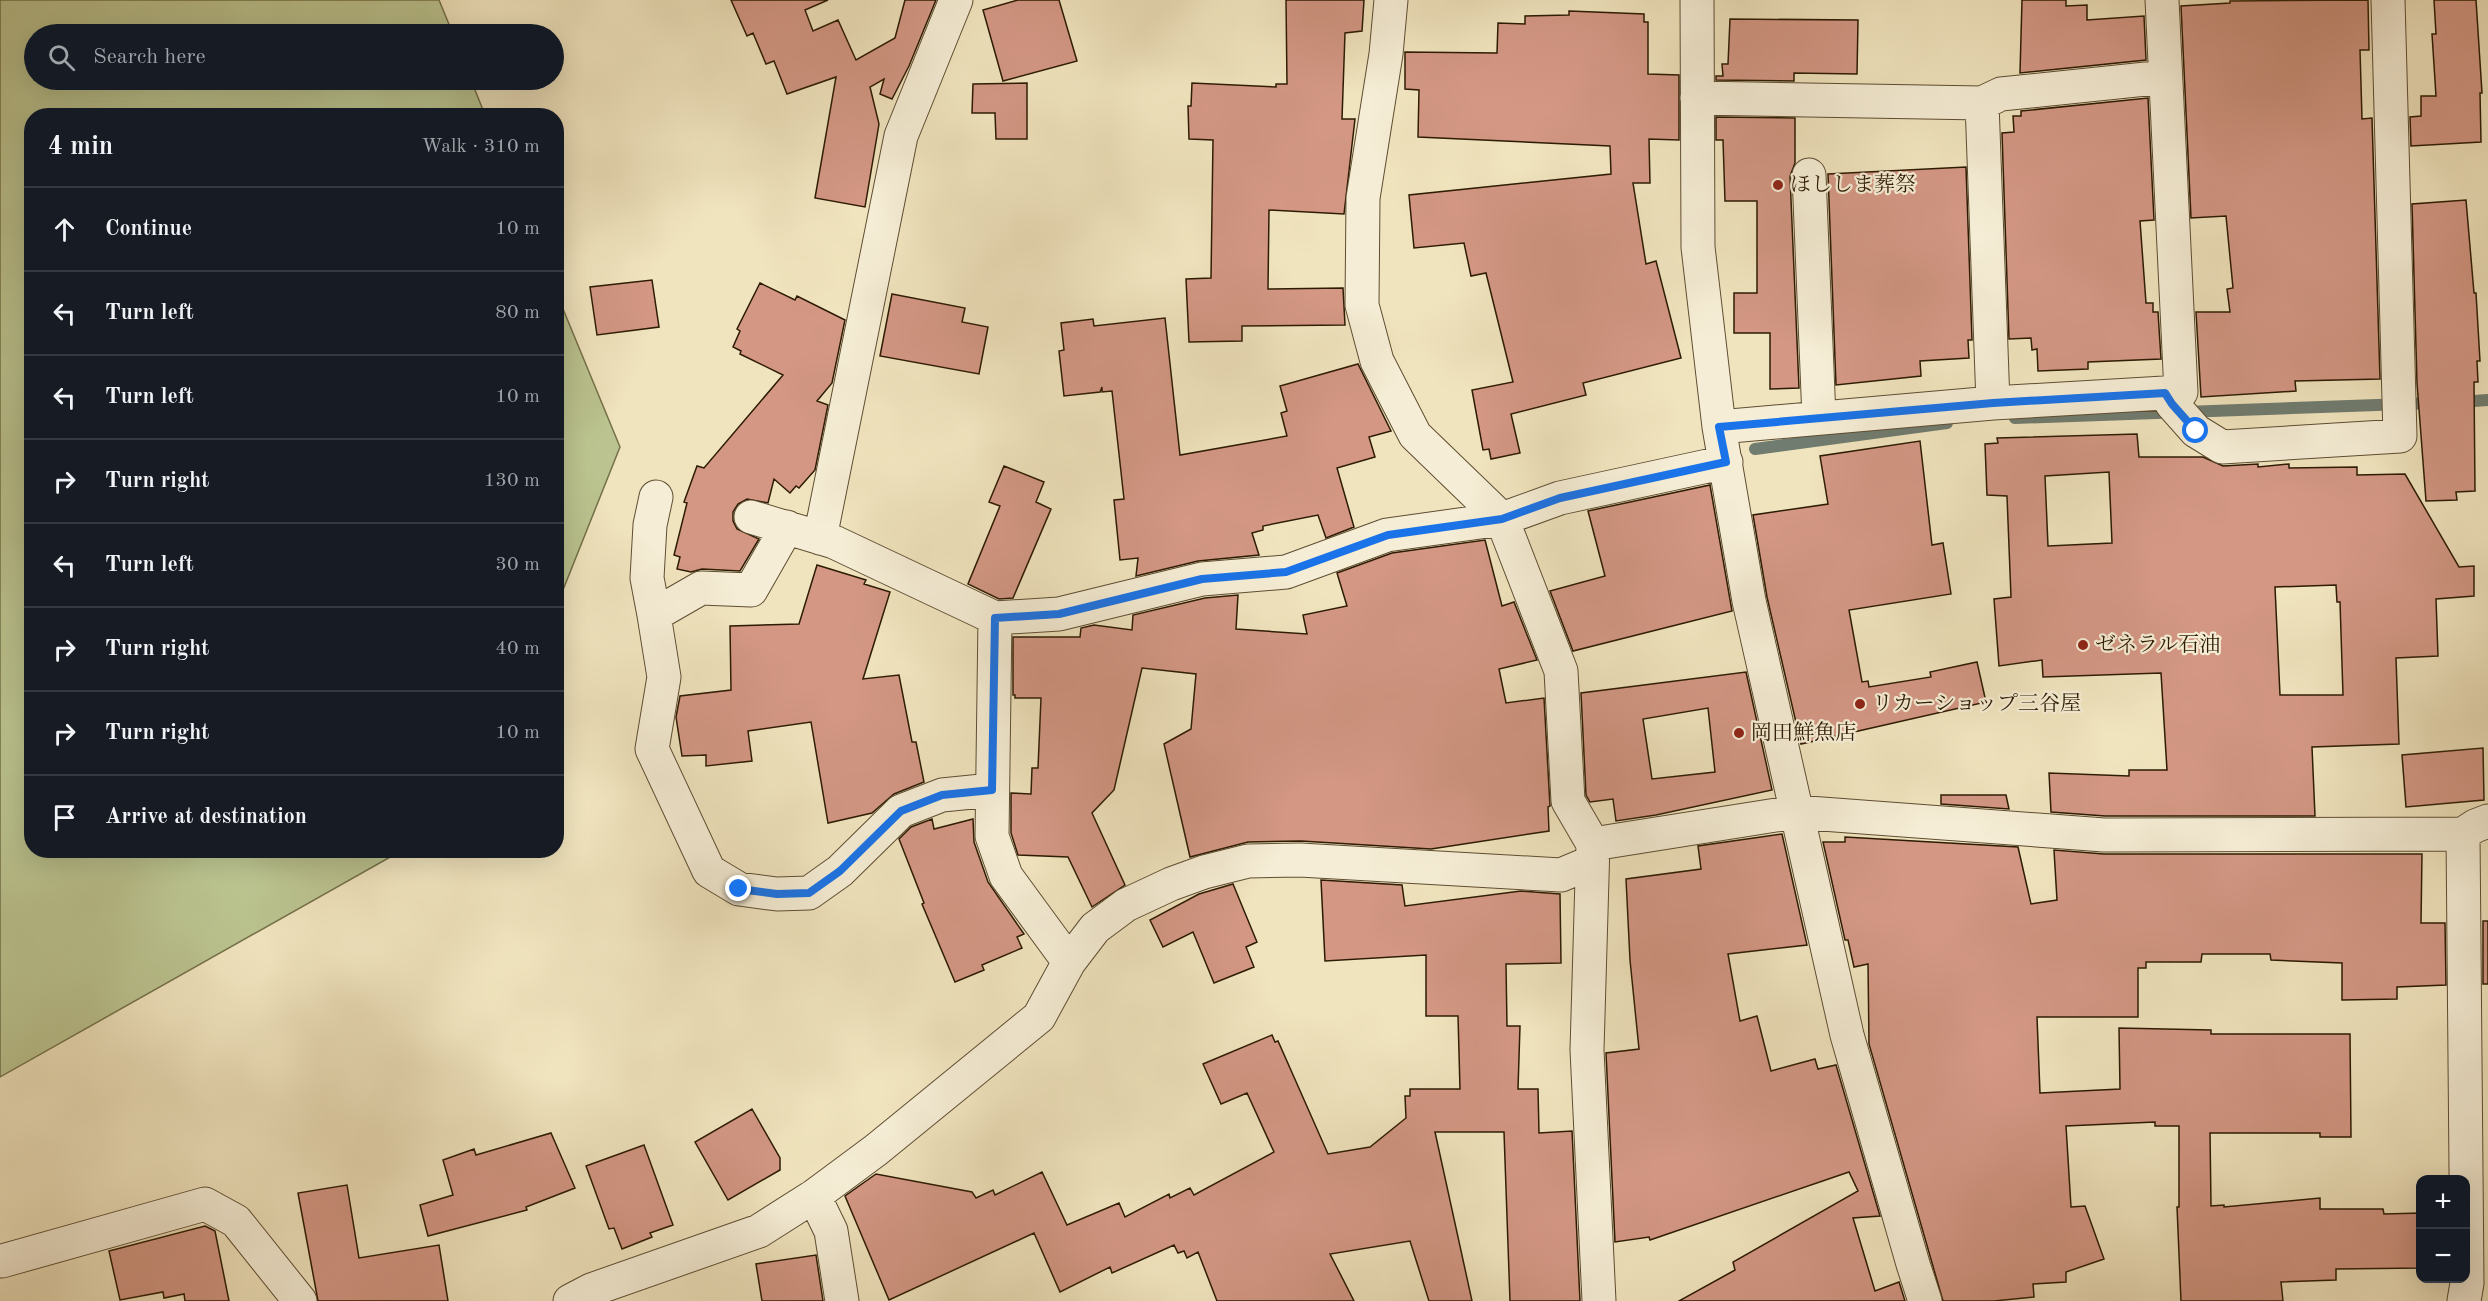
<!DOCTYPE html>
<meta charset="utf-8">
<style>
body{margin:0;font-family:"Old Standard TT","Noto Serif JP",serif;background:#20242c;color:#f1f3f6}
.controls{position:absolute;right:18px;bottom:18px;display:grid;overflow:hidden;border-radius:12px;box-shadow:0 6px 24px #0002}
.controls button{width:54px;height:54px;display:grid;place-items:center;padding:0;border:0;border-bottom:2px solid #363941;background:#171b24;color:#f1f3f6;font:30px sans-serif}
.stop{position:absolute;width:18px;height:18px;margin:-14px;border:4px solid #1a73e8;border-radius:50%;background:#fff}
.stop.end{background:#1a73e8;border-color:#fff;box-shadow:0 2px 6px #0008}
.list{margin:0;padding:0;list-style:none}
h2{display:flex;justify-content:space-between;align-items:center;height:78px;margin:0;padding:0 24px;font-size:26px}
h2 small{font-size:20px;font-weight:400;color:#9ea1a6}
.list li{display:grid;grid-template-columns:39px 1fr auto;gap:18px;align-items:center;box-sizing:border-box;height:84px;padding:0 24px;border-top:2px solid #363941}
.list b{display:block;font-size:22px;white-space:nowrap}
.list em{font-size:20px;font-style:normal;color:#9ea1a6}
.icon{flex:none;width:33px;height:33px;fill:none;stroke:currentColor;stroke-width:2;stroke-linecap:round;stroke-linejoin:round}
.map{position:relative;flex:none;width:2488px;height:1301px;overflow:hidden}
.search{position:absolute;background:#171b24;box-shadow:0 6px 24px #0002;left:24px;top:24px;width:540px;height:66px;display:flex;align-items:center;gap:15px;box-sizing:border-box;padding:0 21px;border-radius:33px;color:#9ea1a6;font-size:22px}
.panel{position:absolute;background:#171b24;box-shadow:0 6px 24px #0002;left:24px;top:108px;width:540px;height:750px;border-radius:24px}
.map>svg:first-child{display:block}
.green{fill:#bbc490;stroke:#74704a;stroke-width:1.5}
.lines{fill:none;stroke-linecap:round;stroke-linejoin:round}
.stream{stroke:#707c70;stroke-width:12}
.building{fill:#d39784;stroke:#2d1b03;stroke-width:1.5;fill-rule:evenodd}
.minor-casing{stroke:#5e4d32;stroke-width:35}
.minor{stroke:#f5edd5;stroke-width:33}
.route{stroke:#1a73e8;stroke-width:8}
.poi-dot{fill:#8f2418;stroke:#f5edd5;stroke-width:2}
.labels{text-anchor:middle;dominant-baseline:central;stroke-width:4.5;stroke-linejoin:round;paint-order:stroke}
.poi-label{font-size:21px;fill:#2d1b03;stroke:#f5edd5;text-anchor:start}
</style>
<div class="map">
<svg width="2488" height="1301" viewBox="0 0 2488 1301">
<rect width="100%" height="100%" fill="#f0e4be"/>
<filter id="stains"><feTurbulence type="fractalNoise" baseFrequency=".00333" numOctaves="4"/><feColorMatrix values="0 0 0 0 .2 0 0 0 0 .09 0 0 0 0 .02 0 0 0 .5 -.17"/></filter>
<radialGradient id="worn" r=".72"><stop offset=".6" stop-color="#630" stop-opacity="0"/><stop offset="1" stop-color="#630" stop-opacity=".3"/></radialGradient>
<path class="green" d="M 0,0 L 439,0 L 453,34 L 34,34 L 34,80 L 471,80 L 485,115 L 32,116 L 32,850 L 401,851 L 0,1077 Z
M 556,292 L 620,447 L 557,605 L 556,605 Z"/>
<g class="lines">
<path class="stream" d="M 2459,402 L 2488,400
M 2015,418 L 2433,403
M 1755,449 L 1947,423"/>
</g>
<path class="building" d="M 731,0 L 828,0 L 805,10 L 813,31 L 838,20 L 856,60 L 895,38 L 905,0 L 936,0 L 909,66 L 892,99 L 880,94 L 884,79 L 870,87 L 879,124 L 865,207 L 815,198 L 836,77 L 787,94 L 774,61 L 766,64 L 753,33 L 747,36 Z
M 1018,0 L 1059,0 L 1077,61 L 1003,81 L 983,10 Z
M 1286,0 L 1364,0 L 1362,31 L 1345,33 L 1342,119 L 1355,119 L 1344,214 L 1269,210 L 1268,289 L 1343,288 L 1345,325 L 1242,326 L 1242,341 L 1189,342 L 1186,279 L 1211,278 L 1213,140 L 1189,139 L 1188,106 L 1191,106 L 1192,83 L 1276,87 L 1276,84 L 1287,84 Z
M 2022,0 L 2066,0 L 2066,6 L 2087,5 L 2087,20 L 2144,16 L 2146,60 L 2020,73 Z
M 2368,0 L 2369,50 L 2360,50 L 2362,119 L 2372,118 L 2380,379 L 2295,381 L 2296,391 L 2201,397 L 2196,312 L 2230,312 L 2227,289 L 2233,288 L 2226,216 L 2191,218 L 2181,6 L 2230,3 L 2230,1 Z
M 2434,0 L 2476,0 L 2482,93 L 2480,93 L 2481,142 L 2411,146 L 2410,117 L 2421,116 L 2421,96 L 2436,96 L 2432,34 L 2436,34 Z
M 1569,11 L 1644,14 L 1644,22 L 1648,22 L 1648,74 L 1679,75 L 1679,140 L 1649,139 L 1650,183 L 1633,183 L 1646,264 L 1656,261 L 1681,358 L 1583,383 L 1586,395 L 1511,414 L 1520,453 L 1491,459 L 1489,449 L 1483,450 L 1472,390 L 1513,382 L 1486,273 L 1471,276 L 1464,243 L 1414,248 L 1409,195 L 1611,174 L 1610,146 L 1418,137 L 1419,90 L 1405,89 L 1405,52 L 1497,53 L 1498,23 L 1525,24 L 1525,16 L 1569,15 Z
M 1730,19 L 1858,20 L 1857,74 L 1794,73 L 1794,81 L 1716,80 L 1716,76 L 1723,76 L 1722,64 L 1728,64 Z
M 1027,83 L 1027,139 L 996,139 L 995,113 L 972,113 L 973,84 Z
M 2148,98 L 2154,220 L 2140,221 L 2146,303 L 2153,303 L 2153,312 L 2158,312 L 2161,359 L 2088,362 L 2088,369 L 2038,371 L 2037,349 L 2032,350 L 2031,338 L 2009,339 L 2002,133 L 2014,132 L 2013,116 L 2021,116 L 2021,111 Z
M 1716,117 L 1795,118 L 1795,163 L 1790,176 L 1799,388 L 1770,389 L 1770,333 L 1734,333 L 1734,293 L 1757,293 L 1757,201 L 1725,201 L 1723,140 L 1716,140 Z
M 1966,167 L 1972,340 L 1968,340 L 1969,358 L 1920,361 L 1921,376 L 1836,385 L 1828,174 Z
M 2466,200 L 2474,293 L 2476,293 L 2480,361 L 2477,361 L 2478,382 L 2474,382 L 2475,491 L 2456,492 L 2457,500 L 2426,501 L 2417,383 L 2412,204 Z
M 652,280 L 659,327 L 597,335 L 590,287 Z
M 760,283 L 795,300 L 797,296 L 845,320 L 832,383 L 817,401 L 828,405 L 815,470 L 799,488 L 796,486 L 790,493 L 774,479 L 768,503 L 747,499 L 738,504 L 733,512 L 733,521 L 737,529 L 759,539 L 740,571 L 702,569 L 691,572 L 677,569 L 680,557 L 674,555 L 687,503 L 684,502 L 697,466 L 704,468 L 783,375 L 740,354 L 741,351 L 733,347 L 740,331 L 737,329 Z
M 892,294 L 965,308 L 962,322 L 988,327 L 979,374 L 880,356 Z
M 1165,318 L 1180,455 L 1287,436 L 1281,413 L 1287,411 L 1280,386 L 1358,364 L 1391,431 L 1369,437 L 1375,457 L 1337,468 L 1354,527 L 1326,538 L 1318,515 L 1263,526 L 1263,530 L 1252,533 L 1259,555 L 1198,561 L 1136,576 L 1138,558 L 1120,560 L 1114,500 L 1124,499 L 1112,391 L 1102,392 L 1102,387 L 1100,392 L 1064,396 L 1059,351 L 1064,350 L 1061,323 L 1093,319 L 1094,326 Z
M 2137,434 L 2139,457 L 2203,457 L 2223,466 L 2258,464 L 2258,467 L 2289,464 L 2289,468 L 2357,467 L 2357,475 L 2405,474 L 2459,567 L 2474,566 L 2474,596 L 2436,599 L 2438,656 L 2396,658 L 2399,744 L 2312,747 L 2315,816 L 2105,816 L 2051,812 L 2049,773 L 2129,776 L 2129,770 L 2167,770 L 2161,673 L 2043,677 L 2042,660 L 1999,666 L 1994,599 L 2011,597 L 2007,496 L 1987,495 L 1985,444 L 1998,443 L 1997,438 ZM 2109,472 L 2112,543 L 2048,546 L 2045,476 ZM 2336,585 L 2337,602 L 2340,602 L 2343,695 L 2280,695 L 2275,587 Z
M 1920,441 L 1932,545 L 1943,543 L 1951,594 L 1849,610 L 1862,682 L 1868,681 L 1869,687 L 1931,677 L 1930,672 L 1977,662 L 1986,702 L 1801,744 L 1767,597 L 1753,515 L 1828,504 L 1820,456 Z
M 1004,466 L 1044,482 L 1036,502 L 1051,509 L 1013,598 L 999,599 L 968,584 L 1000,506 L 989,502 Z
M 1710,485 L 1732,611 L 1573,651 L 1550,591 L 1605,576 L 1588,511 Z
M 1485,540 L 1502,606 L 1514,602 L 1537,660 L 1499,669 L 1506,703 L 1544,698 L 1550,806 L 1548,807 L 1549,831 L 1431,849 L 1301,841 L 1248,842 L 1190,857 L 1164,744 L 1191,729 L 1196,674 L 1142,668 L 1114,790 L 1092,813 L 1125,885 L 1092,907 L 1068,857 L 1018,855 L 1011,833 L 1011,793 L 1031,794 L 1032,768 L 1038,768 L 1041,698 L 1015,698 L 1015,695 L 1013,695 L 1013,637 L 1080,637 L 1081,628 L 1094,625 L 1132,630 L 1133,615 L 1205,598 L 1238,595 L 1236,629 L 1307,634 L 1303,615 L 1347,606 L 1337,573 L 1392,553 Z
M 817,565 L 866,580 L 864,584 L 890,592 L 863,679 L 899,675 L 912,742 L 916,742 L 924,782 L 894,794 L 872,813 L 828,823 L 811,722 L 748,731 L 752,761 L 706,766 L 706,755 L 682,756 L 676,717 L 680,696 L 731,690 L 730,626 L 799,624 Z
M 1746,672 L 1772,790 L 1656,815 L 1616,821 L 1613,799 L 1590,802 L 1586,795 L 1581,693 ZM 1708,708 L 1715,772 L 1652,779 L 1643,719 Z
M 2483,748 L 2484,800 L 2406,807 L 2402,755 Z
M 1941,795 L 2006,795 L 2009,809 L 1941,804 Z
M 932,819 L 934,829 L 973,819 L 974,842 L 988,882 L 1024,934 L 1017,937 L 1022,948 L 982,965 L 984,970 L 955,982 L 922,904 L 924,903 L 899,839 L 911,827 Z
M 1782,834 L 1807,945 L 1728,954 L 1740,1021 L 1757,1016 L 1771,1071 L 1815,1059 L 1818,1069 L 1836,1065 L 1880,1216 L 1853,1218 L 1875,1291 L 1899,1282 L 1905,1301 L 1679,1301 L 1735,1270 L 1733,1262 L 1858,1191 L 1849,1172 L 1650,1240 L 1649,1237 L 1615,1242 L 1606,1053 L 1639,1049 L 1630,960 L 1626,879 L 1701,869 L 1698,846 Z
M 1845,837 L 2018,847 L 2031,904 L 2057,900 L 2054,850 L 2104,854 L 2422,854 L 2421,923 L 2445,923 L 2446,985 L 2397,987 L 2397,999 L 2342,1000 L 2342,963 L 2271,960 L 2270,954 L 2202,954 L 2201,962 L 2146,962 L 2146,968 L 2138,968 L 2138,1017 L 2037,1017 L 2040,1093 L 2120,1089 L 2119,1028 L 2211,1030 L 2211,1034 L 2350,1034 L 2351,1137 L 2320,1137 L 2320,1133 L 2210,1133 L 2211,1206 L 2224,1205 L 2224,1207 L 2320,1198 L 2320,1209 L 2383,1209 L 2384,1214 L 2421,1213 L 2421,1268 L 2336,1269 L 2336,1280 L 2281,1282 L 2283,1301 L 2181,1301 L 2177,1207 L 2179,1207 L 2179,1126 L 2155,1126 L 2155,1122 L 2066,1126 L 2071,1207 L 2085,1206 L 2104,1259 L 2066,1272 L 2066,1282 L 2033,1284 L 2034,1297 L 1994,1301 L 1943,1301 L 1869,1044 L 1868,964 L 1854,967 L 1848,940 L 1845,940 L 1823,842 L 1845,842 Z
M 1321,880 L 1402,885 L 1405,906 L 1521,891 L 1560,894 L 1561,963 L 1506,964 L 1507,1026 L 1520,1026 L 1518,1089 L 1538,1089 L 1539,1133 L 1572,1131 L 1580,1301 L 1510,1301 L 1504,1132 L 1435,1132 L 1472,1301 L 1429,1301 L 1410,1241 L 1330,1254 L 1354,1301 L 1217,1301 L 1198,1252 L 1187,1258 L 1184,1251 L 1178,1253 L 1174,1245 L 1112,1273 L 1110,1267 L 1060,1292 L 1034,1233 L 889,1300 L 845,1196 L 876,1174 L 972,1192 L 976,1198 L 993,1190 L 995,1195 L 1042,1172 L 1067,1225 L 1119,1203 L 1125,1217 L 1169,1194 L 1170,1198 L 1190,1188 L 1194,1195 L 1274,1152 L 1247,1093 L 1221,1104 L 1203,1064 L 1272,1035 L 1275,1042 L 1278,1041 L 1328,1154 L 1370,1147 L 1406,1118 L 1405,1096 L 1410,1096 L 1410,1089 L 1460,1089 L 1458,1016 L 1426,1016 L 1426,955 L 1325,961 Z
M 1233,884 L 1257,942 L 1246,947 L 1254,967 L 1214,983 L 1193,932 L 1163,947 L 1150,920 L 1199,894 Z
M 2483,921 L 2488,921 L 2488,984 L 2483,984 Z
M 752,1109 L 780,1158 L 780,1170 L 728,1200 L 695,1142 Z
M 551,1133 L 575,1188 L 526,1207 L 527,1210 L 428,1236 L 420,1205 L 453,1195 L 443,1160 L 474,1149 L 476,1155 Z
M 644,1145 L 673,1225 L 650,1233 L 652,1237 L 622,1249 L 614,1228 L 609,1229 L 586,1166 Z
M 347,1185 L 359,1258 L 439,1245 L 448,1301 L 318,1301 L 298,1193 Z
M 205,1226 L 215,1231 L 229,1301 L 185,1301 L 184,1294 L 164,1298 L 163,1292 L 120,1300 L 109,1251 Z
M 816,1255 L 823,1301 L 762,1301 L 756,1264 Z"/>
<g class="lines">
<defs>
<path id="minor" d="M 1391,0 L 1386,54 L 1363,198 L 1362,305 L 1377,361 L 1415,435 L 1502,519 L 1561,671 L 1568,801 L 1593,844 L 1587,1050 L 1599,1301
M 1697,0 L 1698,247 L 1719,427 L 1749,601 L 1847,1035 L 1913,1264 L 1925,1301
M 1697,98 L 1982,103 L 2001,94 L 2165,77
M 1982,103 L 1993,403
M 1809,175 L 1819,418
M 2165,393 L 2172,404 L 2196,431 L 2222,447 L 2400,436 L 2388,0
M 1719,427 L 1993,403 L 2181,392 L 2162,0
M 751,517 L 834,542 L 995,618 L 1059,614 L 1202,579 L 1286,572 L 1387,535 L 1502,519 L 1560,498 L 1726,462
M 787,527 L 751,590 L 701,588 L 654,615 L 664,677 L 652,749 L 709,871 L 739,889 L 777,894 L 809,893 L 840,871 L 901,811 L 942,795 L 992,790
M 820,538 L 901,136 L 956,0
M 654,615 L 647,578 L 650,525 L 656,497
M 995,618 L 992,836 L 1006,876 L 1069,962
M 2463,834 L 2467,1283 L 2464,1301
M 1593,844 L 1795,812 L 2104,835 L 2463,834 L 2475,826 L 2488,821
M 814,1196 L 831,1231 L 842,1301
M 2,1261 L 205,1204 L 236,1221 L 300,1301
M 570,1301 L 591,1290 L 759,1231 L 814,1196 L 876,1150 L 1039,1017 L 1069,962 L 1095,928 L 1126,905 L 1171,884 L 1204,872 L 1248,861 L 1300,860 L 1561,875 L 1592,862"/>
</defs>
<use href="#minor" class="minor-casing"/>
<use href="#minor" class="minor"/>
</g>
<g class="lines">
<path class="route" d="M 739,889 L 777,894 L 809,893 L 840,871 L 901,811 L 942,795 L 992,790 L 995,618 L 1059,614 L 1202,579 L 1286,572 L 1388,535 L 1502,519 L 1560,498 L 1726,462 L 1719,427 L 1993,403 L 2165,393 L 2172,404 L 2196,431"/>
</g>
<g class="poi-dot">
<circle cx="1778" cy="185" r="6"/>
<circle cx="2083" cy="645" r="6"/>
<circle cx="1860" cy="704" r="6"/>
<circle cx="1739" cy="733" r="6"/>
</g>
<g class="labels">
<g class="poi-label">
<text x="1790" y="185">ほししま葬祭</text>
<text x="2095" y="645">ゼネラル石油</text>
<text x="1872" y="704">リカーショップ三谷屋</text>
<text x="1751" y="733">岡田鮮魚店</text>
</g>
</g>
<rect width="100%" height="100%" filter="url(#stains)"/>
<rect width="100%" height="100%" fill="url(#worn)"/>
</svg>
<div class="controls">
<button>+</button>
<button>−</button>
</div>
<div class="stop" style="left:2196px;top:431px"></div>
<div class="stop end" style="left:739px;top:889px"></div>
<div class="search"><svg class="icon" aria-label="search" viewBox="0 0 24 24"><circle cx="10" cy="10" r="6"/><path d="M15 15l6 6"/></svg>Search here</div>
<section class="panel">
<h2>4 min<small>Walk · 310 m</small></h2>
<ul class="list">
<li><svg class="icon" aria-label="ahead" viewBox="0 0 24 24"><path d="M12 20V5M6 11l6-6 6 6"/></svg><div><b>Continue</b></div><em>10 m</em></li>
<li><svg class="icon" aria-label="left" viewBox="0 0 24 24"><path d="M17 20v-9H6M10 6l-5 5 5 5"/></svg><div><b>Turn left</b></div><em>80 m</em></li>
<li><svg class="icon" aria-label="left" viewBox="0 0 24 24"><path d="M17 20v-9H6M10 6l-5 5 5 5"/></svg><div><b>Turn left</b></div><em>10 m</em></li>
<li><svg class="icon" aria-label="right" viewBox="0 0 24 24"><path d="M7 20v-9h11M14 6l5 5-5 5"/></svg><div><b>Turn right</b></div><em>130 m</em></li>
<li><svg class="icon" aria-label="left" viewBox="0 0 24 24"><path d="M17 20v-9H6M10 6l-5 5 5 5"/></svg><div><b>Turn left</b></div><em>30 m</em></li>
<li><svg class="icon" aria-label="right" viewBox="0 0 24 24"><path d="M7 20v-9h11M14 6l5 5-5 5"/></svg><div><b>Turn right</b></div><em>40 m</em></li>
<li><svg class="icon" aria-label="right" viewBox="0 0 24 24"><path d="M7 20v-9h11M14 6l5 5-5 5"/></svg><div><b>Turn right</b></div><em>10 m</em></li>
<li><svg class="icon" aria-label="arrive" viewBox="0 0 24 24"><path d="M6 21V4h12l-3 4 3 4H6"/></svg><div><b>Arrive at destination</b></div></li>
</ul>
</section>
</div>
